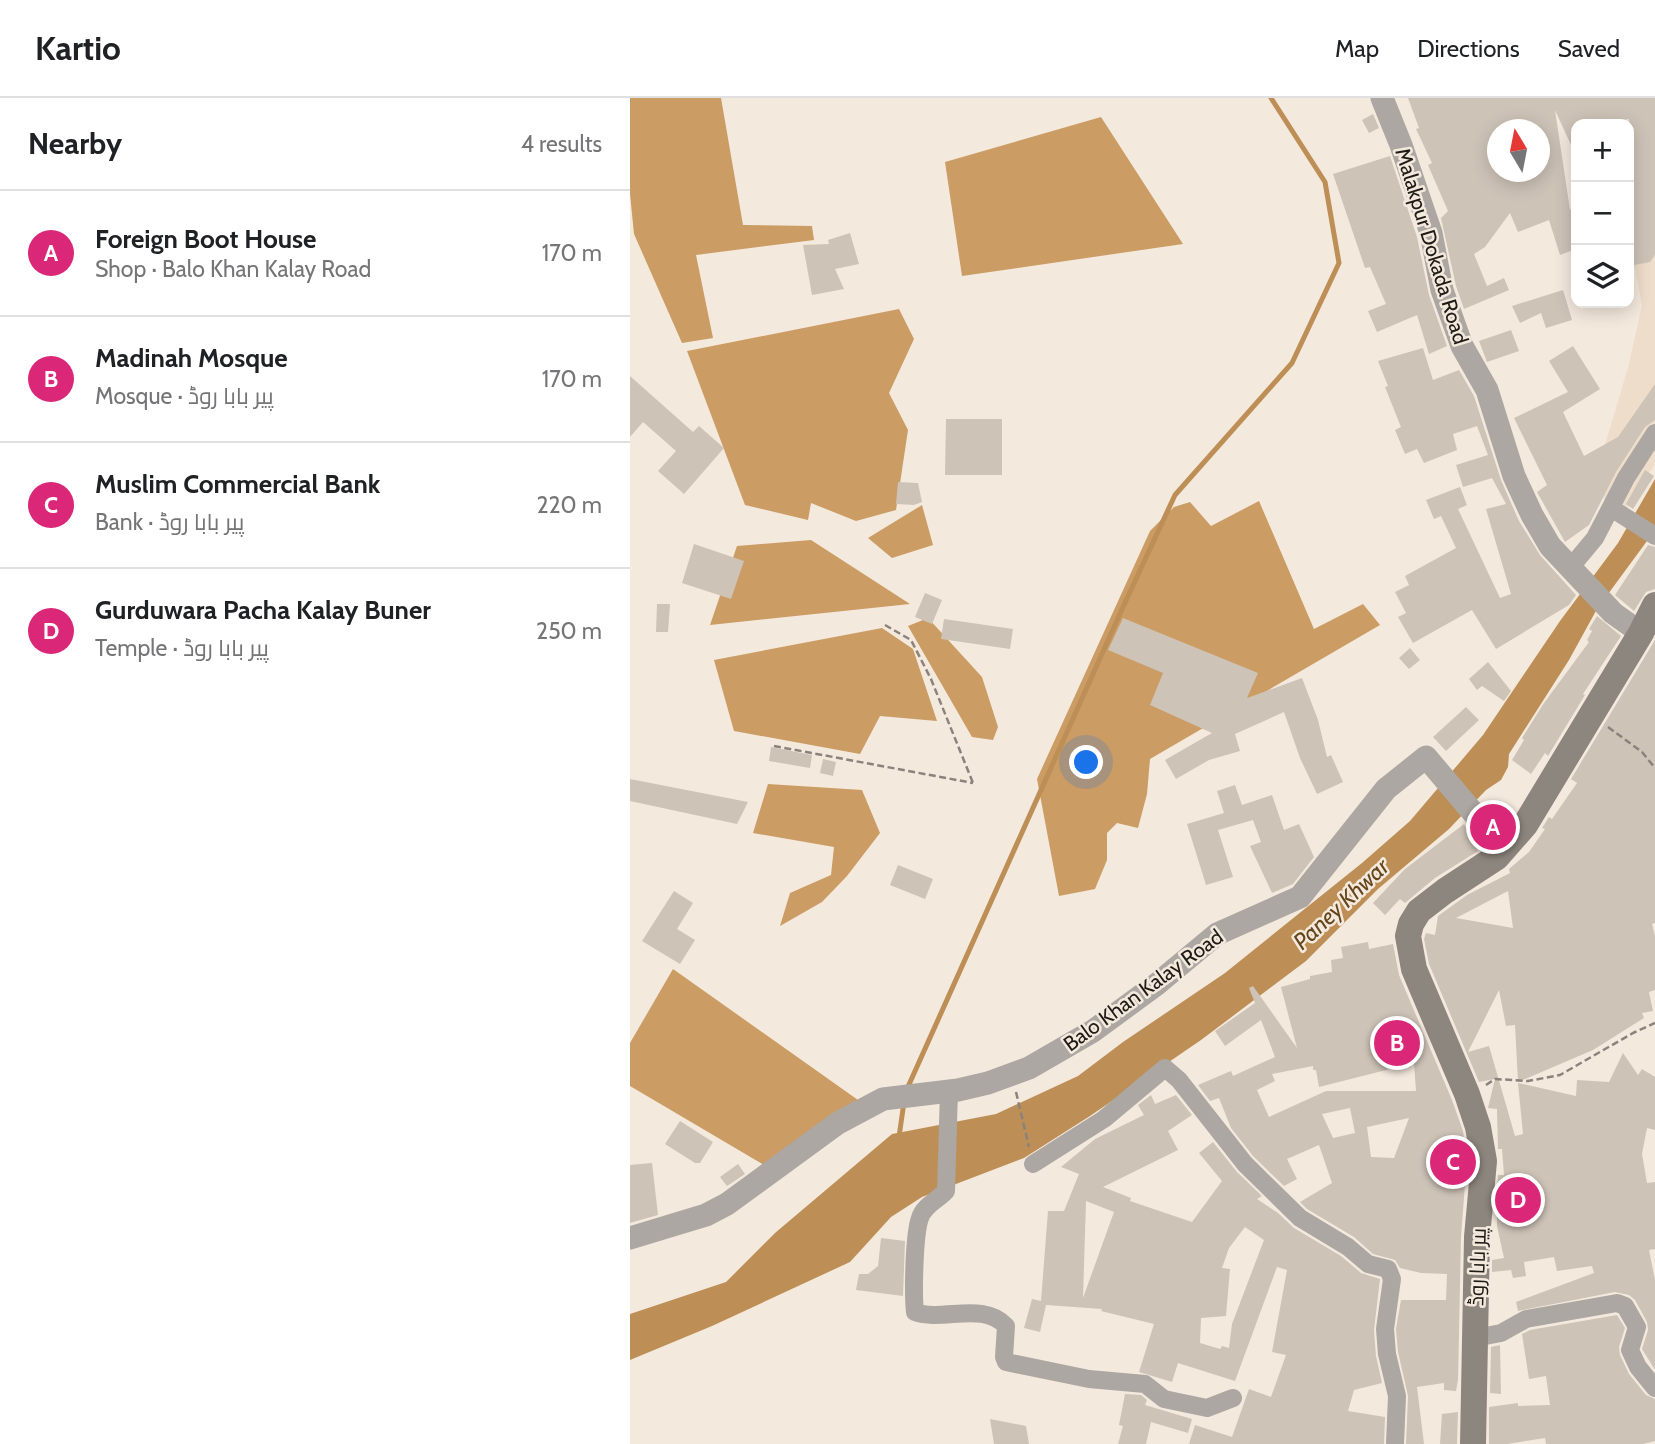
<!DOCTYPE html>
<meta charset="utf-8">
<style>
body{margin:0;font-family:Cabin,Cairo,sans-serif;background:#f6f6f6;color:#202124}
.controls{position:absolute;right:21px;top:21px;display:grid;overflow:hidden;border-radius:14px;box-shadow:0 4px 18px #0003}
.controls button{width:63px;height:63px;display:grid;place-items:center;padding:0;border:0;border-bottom:2px solid #e0e0e0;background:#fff;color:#202124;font:35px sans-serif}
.compass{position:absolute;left:857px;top:21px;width:63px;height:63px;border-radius:50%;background:#fff;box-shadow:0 4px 18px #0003;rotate:350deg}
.you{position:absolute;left:457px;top:665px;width:24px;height:24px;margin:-18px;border:5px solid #fff;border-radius:50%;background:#1a73e8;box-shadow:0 0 0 10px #1a73e833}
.badge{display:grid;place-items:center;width:46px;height:46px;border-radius:50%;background:#db2777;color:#fff;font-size:23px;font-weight:700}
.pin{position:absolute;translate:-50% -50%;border:4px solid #fff;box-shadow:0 2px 7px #0006}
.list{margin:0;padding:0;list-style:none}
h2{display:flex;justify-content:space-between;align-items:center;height:91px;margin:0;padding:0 28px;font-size:30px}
h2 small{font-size:23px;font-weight:400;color:#757577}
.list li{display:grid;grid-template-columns:46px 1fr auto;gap:21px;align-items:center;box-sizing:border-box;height:126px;padding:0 28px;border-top:2px solid #e0e0e0}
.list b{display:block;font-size:26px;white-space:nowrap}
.list p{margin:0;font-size:23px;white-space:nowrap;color:#757577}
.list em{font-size:23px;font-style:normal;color:#757577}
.icon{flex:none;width:38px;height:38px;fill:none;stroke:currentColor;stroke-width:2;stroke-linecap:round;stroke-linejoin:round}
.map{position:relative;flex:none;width:1025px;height:1346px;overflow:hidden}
header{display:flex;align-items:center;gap:42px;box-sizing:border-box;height:98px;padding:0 35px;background:#fff;border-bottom:2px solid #e0e0e0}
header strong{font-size:33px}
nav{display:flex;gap:38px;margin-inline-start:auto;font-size:24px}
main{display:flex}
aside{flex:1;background:#fff}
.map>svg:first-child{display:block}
.built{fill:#edddca}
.forest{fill:#cb9c63}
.water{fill:#bd8f56}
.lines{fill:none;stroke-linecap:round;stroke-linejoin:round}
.stream{stroke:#bd8f56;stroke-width:5}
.building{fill:#cec3b7;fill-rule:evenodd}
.path{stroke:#8b837b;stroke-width:2.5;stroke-dasharray:7 3.5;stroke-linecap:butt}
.minor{stroke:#aca7a2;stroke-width:18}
.tertiary{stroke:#aca7a2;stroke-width:23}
.secondary{stroke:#8d867e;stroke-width:26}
.labels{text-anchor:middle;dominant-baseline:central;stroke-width:5;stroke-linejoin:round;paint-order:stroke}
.street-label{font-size:21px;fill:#1f1b17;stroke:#f4e9dd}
.water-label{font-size:23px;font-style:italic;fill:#654519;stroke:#f4e9dd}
</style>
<header>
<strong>Kartio</strong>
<nav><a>Map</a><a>Directions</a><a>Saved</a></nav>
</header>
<main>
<aside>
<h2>Nearby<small>4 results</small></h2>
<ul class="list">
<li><span class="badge">A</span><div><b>Foreign Boot House</b><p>Shop · Balo Khan Kalay Road</p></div><em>170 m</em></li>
<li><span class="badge">B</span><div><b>Madinah Mosque</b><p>Mosque · پیر بابا روڈ</p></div><em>170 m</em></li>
<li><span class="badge">C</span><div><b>Muslim Commercial Bank</b><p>Bank · پیر بابا روڈ</p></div><em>220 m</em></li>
<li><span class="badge">D</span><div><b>Gurduwara Pacha Kalay Buner</b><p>Temple · پیر بابا روڈ</p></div><em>250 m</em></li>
</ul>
</aside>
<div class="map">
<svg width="1025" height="1346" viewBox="0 0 1025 1346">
<rect width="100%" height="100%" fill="#f4e9dd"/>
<path class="built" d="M 1025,48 L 1025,366 L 996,412 L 964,395 L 966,377 L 998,270 L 1012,208 L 1005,170 L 999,163 L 999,66 Z"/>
<path class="forest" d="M 0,0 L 91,0 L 113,127 L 182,128 L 184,142 L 66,157 L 83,240 L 52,245 L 4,136 L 0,96 Z
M 471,19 L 553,146 L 332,178 L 315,64 Z
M 269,211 L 284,241 L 259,295 L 278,332 L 266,412 L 226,423 L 181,405 L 178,422 L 115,407 L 57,253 Z
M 629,403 L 684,531 L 733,506 L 750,527 L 520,661 L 517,696 L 508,730 L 487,725 L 477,735 L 477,762 L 465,791 L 429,798 L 407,681 L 520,433 L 544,409 L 560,404 L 581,428 Z
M 292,407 L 303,447 L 262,460 L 238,440 Z
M 181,442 L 280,506 L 80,527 L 107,448 Z
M 298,520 L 352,579 L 368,629 L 363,642 L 342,639 L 278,528 Z
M 252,530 L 283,551 L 307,623 L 250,618 L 230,656 L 104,633 L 84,562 Z
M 138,686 L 232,692 L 250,735 L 217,778 L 192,804 L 150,828 L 160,795 L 201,777 L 204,749 L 123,735 Z
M 43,871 L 228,1002 L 141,1071 L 0,988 L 0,945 Z"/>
<path class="water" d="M 1025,381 L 1025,444 L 1017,443 L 967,511 L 939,562 L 879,656 L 878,669 L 871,682 L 856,692 L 819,731 L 748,791 L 676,863 L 571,942 L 460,1018 L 394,1060 L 292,1099 L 261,1119 L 220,1164 L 82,1228 L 0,1262 L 0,1216 L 96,1184 L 145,1135 L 262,1036 L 366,1016 L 448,978 L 493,944 L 595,875 L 732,765 L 780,723 L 853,637 L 930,523 L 988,445 Z"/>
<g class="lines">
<path class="stream" d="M 277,991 L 493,509 L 545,397 L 662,265 L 709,165 L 695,84 L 641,0
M 269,1039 L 274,1004"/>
</g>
<path class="building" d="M 778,0 L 1025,0 L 1025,157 L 1020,164 L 999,168 L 999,21 L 966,26 L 946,26 L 946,58 L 925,12 L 940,112 L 942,111 L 946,125 L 946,151 L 930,157 L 919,122 L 888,134 L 880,115 L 855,149 L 844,156 L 857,188 L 874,180 L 879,192 L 834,211 L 826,188 L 811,120 L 818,113 L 798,67 L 802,65 L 786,31 L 789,30 ZM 867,32 L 909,32 L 909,74 L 867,74 Z
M 743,16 L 749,30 L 739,35 L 732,22 Z
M 760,58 L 787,139 L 799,197 L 817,248 L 799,256 L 787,217 L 747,234 L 738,213 L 756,206 L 740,169 L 735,170 L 703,76 Z
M 220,135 L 229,166 L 205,171 L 214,191 L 182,197 L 173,147 L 199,146 L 198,142 Z
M 933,192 L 942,222 L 916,230 L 911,215 L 890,225 L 882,208 Z
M 881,232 L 889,253 L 857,264 L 849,243 Z
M 943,248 L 970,291 L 933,314 L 954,358 L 988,339 L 1025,286 L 1025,322 L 1015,329 L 986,374 L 959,427 L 935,444 L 907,394 L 917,387 L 884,320 L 938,294 L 919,263 Z
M 793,250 L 803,282 L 829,272 L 844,298 L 871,382 L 889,423 L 910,457 L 946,497 L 939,507 L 866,551 L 842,512 L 783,545 L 768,519 L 776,515 L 765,494 L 779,487 L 775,478 L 826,450 L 811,418 L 804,421 L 796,402 L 830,389 L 837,407 L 828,411 L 870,500 L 881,496 L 856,411 L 876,406 L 862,380 L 833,389 L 826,367 L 858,357 L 847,328 L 823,336 L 827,352 L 794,365 L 787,351 L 775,356 L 765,332 L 771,329 L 755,289 L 758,288 L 748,263 Z
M 0,278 L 63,334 L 69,328 L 94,350 L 54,396 L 28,373 L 46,353 L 13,324 L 0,339 Z
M 316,321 L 372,321 L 372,377 L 315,377 Z
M 1015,372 L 1024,378 L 1003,411 L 996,406 Z
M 268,384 L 288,385 L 292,404 L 284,407 L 266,406 Z
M 64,446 L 114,463 L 101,501 L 52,485 Z
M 1018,447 L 1025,449 L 1025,491 L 1016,494 L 1004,513 L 985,497 Z
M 295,495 L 312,502 L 302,526 L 285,519 Z
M 27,506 L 40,506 L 38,534 L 26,534 Z
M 967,518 L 991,538 L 953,596 L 955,597 L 918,658 L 915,655 L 901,676 L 882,662 L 894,642 L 892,640 L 914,605 L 959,544 L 957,542 L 962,533 L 959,531 Z
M 493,520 L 628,575 L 617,600 L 672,580 L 688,622 L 697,659 L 701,657 L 713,684 L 687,696 L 670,660 L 654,614 L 605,636 L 610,653 L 579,662 L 546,681 L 535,662 L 582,635 L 520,607 L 533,575 L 478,552 Z
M 314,521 L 383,531 L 380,551 L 311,541 Z
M 1025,542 L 1025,825 L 1022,826 L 1025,838 L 1025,892 L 1019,894 L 1023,913 L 1012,915 L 1014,920 L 963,952 L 888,984 L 885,927 L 876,928 L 869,892 L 838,954 L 859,948 L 885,1038 L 893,1036 L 888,985 L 946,998 L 947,982 L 979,984 L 993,955 L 1008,977 L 1012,971 L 1025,979 L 1025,1032 L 1017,1030 L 1012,1056 L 1017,1085 L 1025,1084 L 1025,1151 L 1019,1152 L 1025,1182 L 1025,1272 L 1012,1251 L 1018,1232 L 1017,1224 L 1005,1202 L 999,1197 L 985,1194 L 888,1213 L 886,1204 L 964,1175 L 962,1168 L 927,1173 L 924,1159 L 894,1164 L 896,1178 L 883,1180 L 881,1172 L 862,1174 L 862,1162 L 874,1160 L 867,1128 L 867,1097 L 868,1077 L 874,1077 L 872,1051 L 868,1051 L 867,1011 L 858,1010 L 865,981 L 849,984 L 799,866 L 794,841 L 796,835 L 805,837 L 808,818 L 837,797 L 880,775 L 879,771 L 899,754 L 915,731 L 912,730 L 919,719 L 922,721 L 947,685 L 941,681 ZM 878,793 L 883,830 L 826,820 Z
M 780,550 L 790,562 L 779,571 L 769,560 Z
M 858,564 L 881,593 L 874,603 L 852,588 L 847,592 L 839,581 Z
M 836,609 L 849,622 L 816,653 L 803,639 Z
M 141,649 L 182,657 L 180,670 L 139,663 Z
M 193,661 L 206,664 L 203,678 L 190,675 Z
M 0,681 L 118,704 L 107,726 L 0,703 Z
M 605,687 L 612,707 L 642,697 L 654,732 L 669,726 L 684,759 L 663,786 L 642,795 L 620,748 L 631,744 L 623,722 L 588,732 L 603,779 L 576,787 L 557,726 L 594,715 L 587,693 Z
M 867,708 L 881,719 L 870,732 L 861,716 Z
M 834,726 L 848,753 L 805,780 L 775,805 L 770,801 L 755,817 L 743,805 L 775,771 Z
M 268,767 L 303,781 L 295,801 L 260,787 Z
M 44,793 L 63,805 L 47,831 L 65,842 L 50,866 L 12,843 Z
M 738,844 L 739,851 L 763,846 L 769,877 L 822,1002 L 833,1033 L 837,1060 L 831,1139 L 828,1282 L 826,1293 L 814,1292 L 814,1285 L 787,1289 L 794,1346 L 776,1346 L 778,1298 L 768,1254 L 766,1231 L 771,1202 L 816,1202 L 817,1176 L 791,1175 L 770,1170 L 765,1162 L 743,1156 L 724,1139 L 677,1111 L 670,1104 L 702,1085 L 689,1047 L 657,1061 L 667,1081 L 654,1088 L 623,1058 L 601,1030 L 589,1000 L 580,1003 L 568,987 L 601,973 L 603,978 L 645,959 L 631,922 L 595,948 L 585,933 L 625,905 L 619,890 L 623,888 L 667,950 L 651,889 L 680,881 L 680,878 L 702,874 L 701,862 L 713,860 L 711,849 ZM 784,965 L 786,993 L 696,993 L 639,1019 L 627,992 L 645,983 L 642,976 L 683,968 L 683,972 L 686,972 L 689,989 ZM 720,1010 L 725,1035 L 703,1040 L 692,1016 ZM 779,1020 L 764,1060 L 741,1059 L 737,1029 Z
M 521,997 L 525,1006 L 546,997 L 562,1017 L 538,1033 L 548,1052 L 473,1089 L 501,1100 L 500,1103 L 562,1124 L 592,1083 L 569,1055 L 583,1044 L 607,1074 L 632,1098 L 627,1101 L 648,1115 L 664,1130 L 711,1158 L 731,1175 L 750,1181 L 744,1232 L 746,1258 L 752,1285 L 724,1292 L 718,1313 L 755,1319 L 754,1346 L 559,1346 L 565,1327 L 602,1339 L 619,1291 L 641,1299 L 656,1257 L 642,1254 L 657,1172 L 647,1169 L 605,1283 L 548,1265 L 542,1284 L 509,1274 L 524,1226 L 471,1213 L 472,1211 L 416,1207 L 410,1234 L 394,1230 L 402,1201 L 411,1203 L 418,1113 L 434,1113 L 449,1076 L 431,1069 L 465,1041 L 514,1017 L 508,1007 ZM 456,1103 L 484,1114 L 453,1200 ZM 615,1129 L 634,1142 L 602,1226 L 599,1250 L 592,1248 L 590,1251 L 570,1245 L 571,1220 L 596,1218 L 600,1171 L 592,1170 L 599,1150 Z
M 50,1023 L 83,1044 L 70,1065 L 65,1065 L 35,1046 Z
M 22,1065 L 28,1117 L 0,1125 L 0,1067 Z
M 108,1066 L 115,1076 L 97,1088 L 90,1079 Z
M 251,1140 L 275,1143 L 273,1198 L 226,1192 L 229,1176 L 238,1176 L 248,1168 Z
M 987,1217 L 995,1230 L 989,1249 L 990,1257 L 999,1276 L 1016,1297 L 1025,1301 L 1025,1343 L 1013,1346 L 916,1346 L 915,1340 L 877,1346 L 859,1346 L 859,1309 L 888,1305 L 888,1308 L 920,1307 L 916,1278 L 899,1281 L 892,1236 L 900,1232 Z
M 870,1247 L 871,1296 L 860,1295 L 861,1249 Z
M 495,1296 L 511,1297 L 517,1302 L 515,1307 L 562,1321 L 558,1335 L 521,1324 L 516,1346 L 488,1346 L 493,1328 L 489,1327 Z
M 828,1314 L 827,1346 L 810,1346 L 812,1316 Z
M 360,1321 L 396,1328 L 399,1346 L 364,1346 Z"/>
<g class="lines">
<path class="path" d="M 255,527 L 281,542 L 301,581 L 343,685
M 978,629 L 1012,654 L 1025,670
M 144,648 L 343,685
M 856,987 L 865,981 L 898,983 L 930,977 L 1003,935 L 1025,925
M 386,994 L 399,1049"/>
<path class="minor" d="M 981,410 L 1025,438
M 940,470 L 965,440 L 996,380 L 1025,335
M 319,993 L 316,1093 C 308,1102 294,1107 290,1120 C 284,1136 283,1196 285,1214 C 313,1224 353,1203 376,1228 L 374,1259 L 376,1264 L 459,1281 L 515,1286 L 534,1301 L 577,1310 L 603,1300
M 403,1066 L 474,1021 L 535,970 L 549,982 L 615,1066 L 670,1120 L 718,1149 L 738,1166 L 758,1171 L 762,1181 L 755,1231 L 757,1256 L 767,1298 L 765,1346
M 845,1240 L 871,1235 L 896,1221 L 987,1205 L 995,1208 L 1007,1229 L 1000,1252 L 1008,1269 L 1025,1290"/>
<path class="tertiary" d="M 752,0 L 771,47 L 801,135 L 812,192 L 832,248 L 857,292 L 884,378 L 902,417 L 920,448 L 983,515 L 1011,535
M 0,1140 L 76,1117 L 97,1106 L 208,1025 L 253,1001 L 328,992 L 358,985 L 399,970 L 463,933 L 527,886 L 587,836 L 670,799 L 756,691 L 796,659 L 846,718 L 867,759"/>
<path class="secondary" d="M 843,1346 L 847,1139 L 854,1063 L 848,1029 L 837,996 L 784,871 L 778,838 L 781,826 L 789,813 L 815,793 L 867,759 L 895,727 L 1011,535 L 1025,507"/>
</g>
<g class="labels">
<g class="street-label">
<text transform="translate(802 148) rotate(73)">Malakpur Dokada Road</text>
<text transform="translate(513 892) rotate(-36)">Balo Khan Kalay Road</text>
<text transform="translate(847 1169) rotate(-88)">پیر بابا روڈ</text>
</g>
<g class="water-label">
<text transform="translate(711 806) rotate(-43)">Paney Khwar</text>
</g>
</g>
</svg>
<div class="controls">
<button>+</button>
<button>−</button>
<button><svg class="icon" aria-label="layers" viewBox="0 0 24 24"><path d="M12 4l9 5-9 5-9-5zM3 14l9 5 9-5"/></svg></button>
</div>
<svg class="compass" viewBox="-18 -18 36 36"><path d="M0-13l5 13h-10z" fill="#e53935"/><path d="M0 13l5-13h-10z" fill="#757577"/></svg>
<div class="you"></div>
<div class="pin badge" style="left:863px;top:729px">A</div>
<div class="pin badge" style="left:767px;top:945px">B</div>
<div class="pin badge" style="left:823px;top:1064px">C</div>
<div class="pin badge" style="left:888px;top:1102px">D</div>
</div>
</main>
